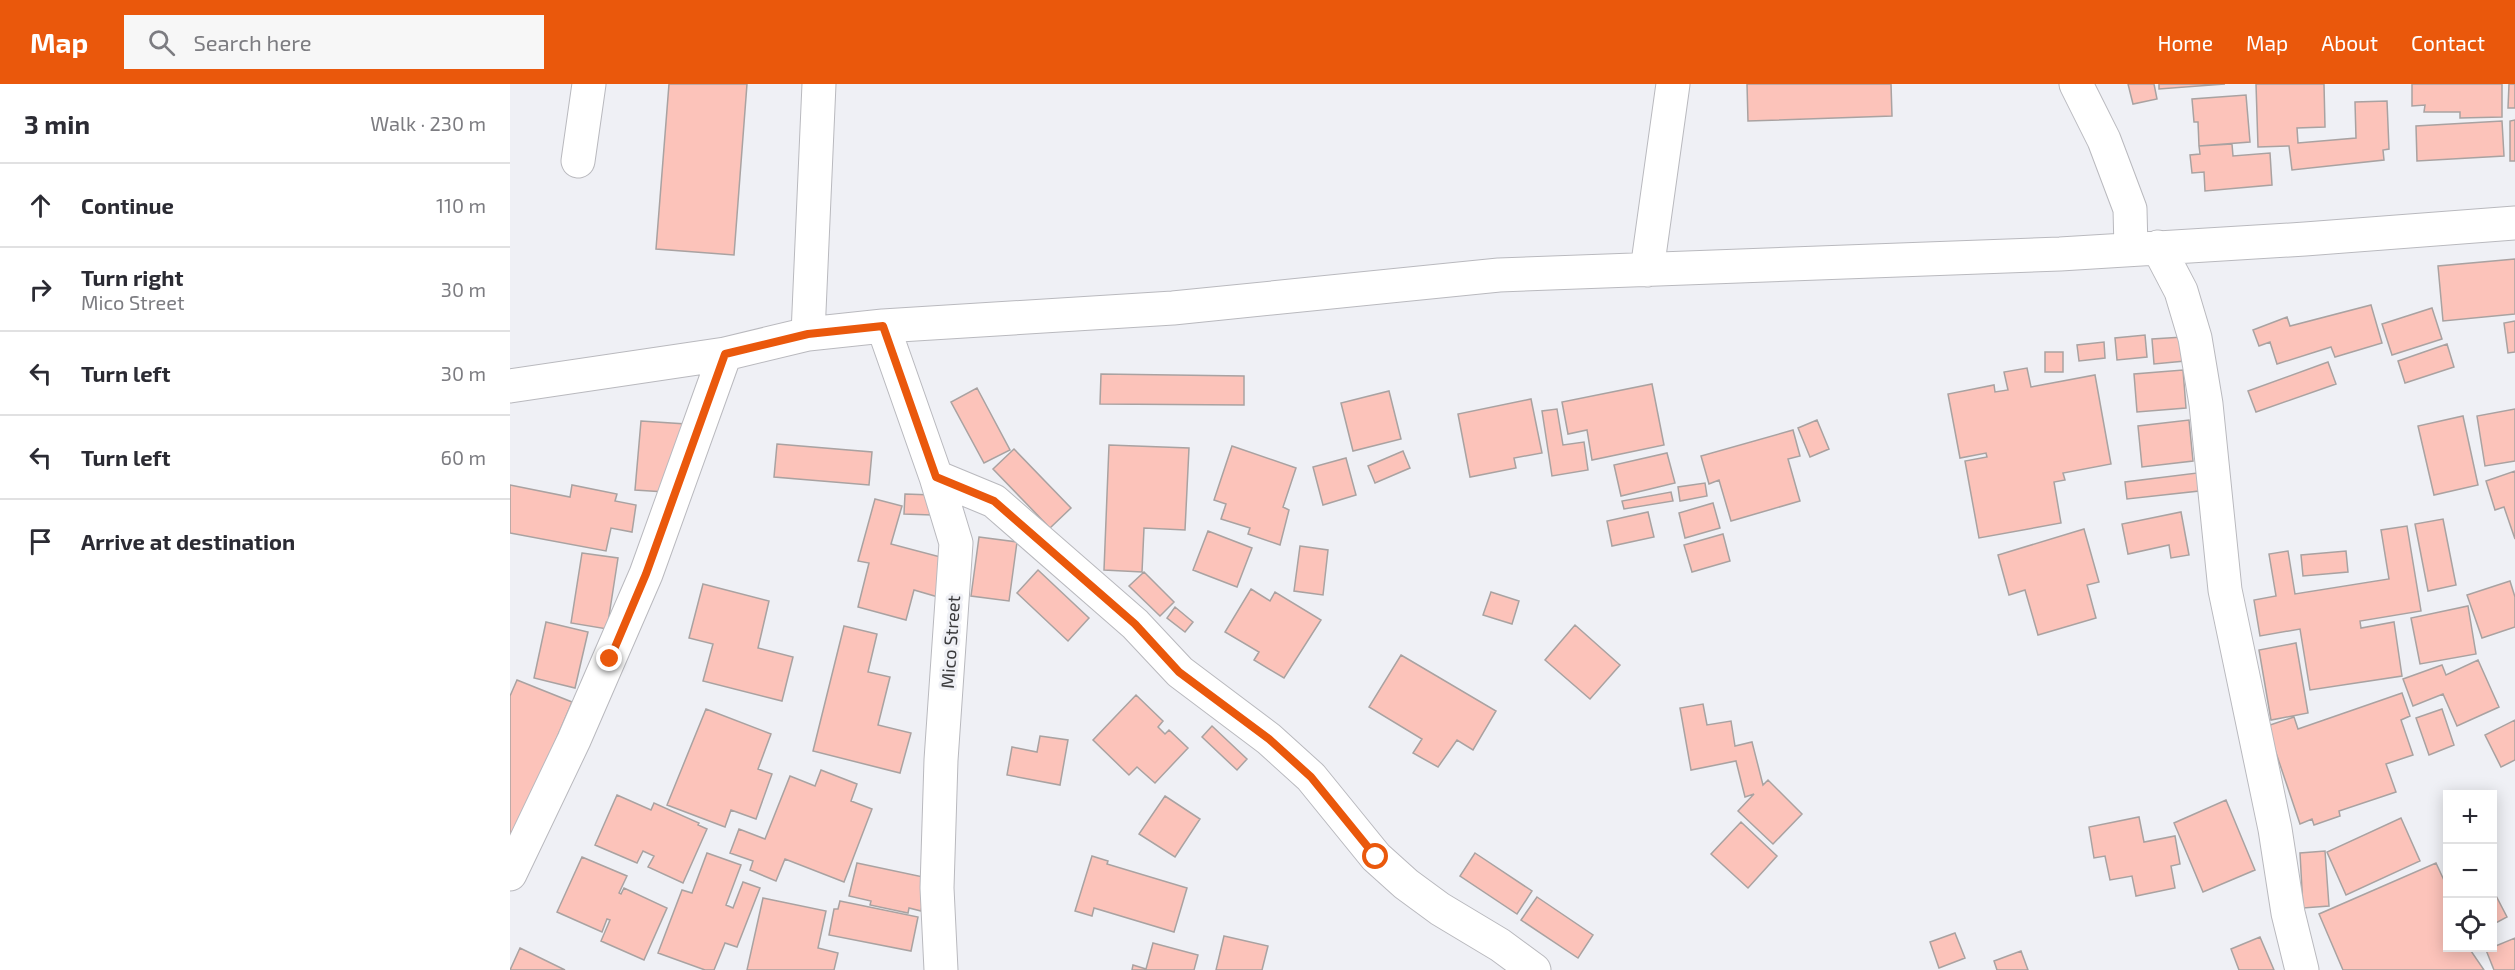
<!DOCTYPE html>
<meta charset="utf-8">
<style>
body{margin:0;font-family:"Exo 2",sans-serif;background:#f7f7f7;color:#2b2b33}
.controls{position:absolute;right:18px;bottom:18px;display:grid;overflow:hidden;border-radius:0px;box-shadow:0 3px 15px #0003}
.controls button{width:54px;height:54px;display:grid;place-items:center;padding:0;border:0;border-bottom:2px solid #e1e1e2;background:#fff;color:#2b2b33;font:30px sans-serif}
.stop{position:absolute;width:18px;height:18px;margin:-14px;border:4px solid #ea580c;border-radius:50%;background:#fff}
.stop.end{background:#ea580c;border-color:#fff;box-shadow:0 2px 6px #0008}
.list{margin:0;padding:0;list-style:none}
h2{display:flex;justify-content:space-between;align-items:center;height:78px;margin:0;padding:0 24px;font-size:26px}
h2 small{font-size:20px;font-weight:400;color:#7c7c81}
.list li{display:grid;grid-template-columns:39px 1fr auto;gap:18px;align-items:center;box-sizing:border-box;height:84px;padding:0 24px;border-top:2px solid #e1e1e2}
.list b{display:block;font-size:22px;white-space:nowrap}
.list p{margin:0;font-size:20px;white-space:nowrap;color:#7c7c81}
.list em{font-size:20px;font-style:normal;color:#7c7c81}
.icon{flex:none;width:33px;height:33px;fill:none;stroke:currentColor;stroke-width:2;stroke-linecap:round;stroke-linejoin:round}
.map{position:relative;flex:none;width:2005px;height:886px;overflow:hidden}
header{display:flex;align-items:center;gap:36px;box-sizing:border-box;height:84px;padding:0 30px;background:#ea580c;color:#fff}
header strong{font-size:28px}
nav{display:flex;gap:33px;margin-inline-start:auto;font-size:21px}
.search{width:420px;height:54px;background:#f7f7f7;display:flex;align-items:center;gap:15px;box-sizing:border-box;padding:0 21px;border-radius:0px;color:#7c7c81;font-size:22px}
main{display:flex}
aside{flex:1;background:#fff}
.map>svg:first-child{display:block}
.building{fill:#fcc3ba;stroke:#a9a2a1;stroke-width:1.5}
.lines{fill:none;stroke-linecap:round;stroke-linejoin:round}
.minor-casing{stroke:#b9b9be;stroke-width:35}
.minor{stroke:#fff;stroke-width:33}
.route{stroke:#ea580c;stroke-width:8}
.labels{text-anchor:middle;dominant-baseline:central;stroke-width:6;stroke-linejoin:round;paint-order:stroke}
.street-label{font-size:18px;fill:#3a3a3c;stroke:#eff0f5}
</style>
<header>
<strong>Map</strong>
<div class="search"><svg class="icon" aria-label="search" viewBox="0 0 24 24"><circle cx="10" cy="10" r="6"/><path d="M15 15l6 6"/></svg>Search here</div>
<nav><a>Home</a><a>Map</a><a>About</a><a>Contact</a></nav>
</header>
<main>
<aside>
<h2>3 min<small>Walk · 230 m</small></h2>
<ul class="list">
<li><svg class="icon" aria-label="ahead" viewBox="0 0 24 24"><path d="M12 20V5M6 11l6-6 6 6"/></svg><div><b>Continue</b></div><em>110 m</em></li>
<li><svg class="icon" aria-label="right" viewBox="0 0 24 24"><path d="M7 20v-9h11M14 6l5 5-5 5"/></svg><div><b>Turn right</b><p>Mico Street</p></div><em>30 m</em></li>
<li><svg class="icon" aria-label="left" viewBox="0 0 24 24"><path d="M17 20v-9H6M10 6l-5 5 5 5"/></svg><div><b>Turn left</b></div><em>30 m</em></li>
<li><svg class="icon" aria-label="left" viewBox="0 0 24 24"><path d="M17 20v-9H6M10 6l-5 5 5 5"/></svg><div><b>Turn left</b></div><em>60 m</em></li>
<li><svg class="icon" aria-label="arrive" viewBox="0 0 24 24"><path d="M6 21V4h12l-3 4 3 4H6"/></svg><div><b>Arrive at destination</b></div></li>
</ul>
</aside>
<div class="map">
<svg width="2005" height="886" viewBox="0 0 2005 886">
<rect width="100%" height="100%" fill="#eff0f5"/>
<path class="building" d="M 159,0 L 237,0 L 224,171 L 146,165 Z
M 1237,0 L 1381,0 L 1382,32 L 1238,37 Z
M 1618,0 L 1644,0 L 1647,15 L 1623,20 Z
M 1649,0 L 1715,0 L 1649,5 Z
M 1746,0 L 1814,0 L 1815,43 L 1787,44 L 1788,59 L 1846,54 L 1845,18 L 1877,17 L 1879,65 L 1873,66 L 1874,76 L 1782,86 L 1779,62 L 1748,63 Z
M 1902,0 L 1992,0 L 1992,33 L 1950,34 L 1950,28 L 1914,28 L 1915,21 L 1902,22 Z
M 1999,0 L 2005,0 L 2005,24 L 1998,24 Z
M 1736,11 L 1740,58 L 1689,62 L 1688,38 L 1684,38 L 1682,15 Z
M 2005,36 L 2005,77 L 2000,77 L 2000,37 Z
M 1992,37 L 1994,72 L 1907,77 L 1906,42 Z
M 1722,60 L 1723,72 L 1760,69 L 1762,101 L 1695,107 L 1694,88 L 1682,89 L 1680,71 L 1690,70 L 1689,62 Z
M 2005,175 L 2005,230 L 1933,237 L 1928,182 Z
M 1861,221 L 1872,259 L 1825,273 L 1821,263 L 1767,280 L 1760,258 L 1749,262 L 1743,246 L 1777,233 L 1780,242 Z
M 1922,224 L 1932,255 L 1882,271 L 1872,240 Z
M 2005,237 L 2005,268 L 1998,269 L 1994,239 Z
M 1635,251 L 1637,273 L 1607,276 L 1605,254 Z
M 1673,253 L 1675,277 L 1644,280 L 1642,255 Z
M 1594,258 L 1595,274 L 1569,277 L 1567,261 Z
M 1937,260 L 1944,283 L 1895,299 L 1888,277 Z
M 1535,268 L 1553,268 L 1553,288 L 1535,288 Z
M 1818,278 L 1826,300 L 1746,328 L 1738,307 Z
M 1517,284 L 1521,303 L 1585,291 L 1601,380 L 1553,389 L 1555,396 L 1544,398 L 1551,439 L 1469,454 L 1455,377 L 1477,373 L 1476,369 L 1450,374 L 1438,310 L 1484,301 L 1485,308 L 1498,306 L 1494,288 Z
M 1673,286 L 1676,324 L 1627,328 L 1624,290 Z
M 591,290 L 734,292 L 734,321 L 590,320 Z
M 1142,300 L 1154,361 L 1082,376 L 1077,346 L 1058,350 L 1052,318 Z
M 467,304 L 500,366 L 474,379 L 441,318 Z
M 879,307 L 891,355 L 843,367 L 831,319 Z
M 1021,315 L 1032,369 L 1004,374 L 1006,384 L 960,393 L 948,330 Z
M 1047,325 L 1053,361 L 1074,358 L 1078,386 L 1042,392 L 1032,327 Z
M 2005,325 L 2005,377 L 1975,382 L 1967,332 Z
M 1953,332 L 1968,401 L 1924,411 L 1908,342 Z
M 1307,336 L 1319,365 L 1300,373 L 1288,344 Z
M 1679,336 L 1683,377 L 1632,383 L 1628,342 Z
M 131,337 L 176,340 L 171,409 L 125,406 Z
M 1283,346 L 1290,372 L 1278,375 L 1290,417 L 1221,437 L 1209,396 L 1199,400 L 1191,372 Z
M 267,360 L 362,368 L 359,401 L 264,393 Z
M 599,361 L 679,364 L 675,446 L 634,444 L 632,488 L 594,486 Z
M 722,362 L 786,384 L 773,423 L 779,426 L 770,461 L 738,450 L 740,444 L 711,435 L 716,420 L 704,416 Z
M 504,365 L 561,424 L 540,444 L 483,385 Z
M 893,367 L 900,384 L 865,399 L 858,382 Z
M 1157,369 L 1165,399 L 1111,412 L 1104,381 Z
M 836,374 L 846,411 L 813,421 L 803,383 Z
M 2005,387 L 2005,455 L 1994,423 L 1985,426 L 1976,397 Z
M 1687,389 L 1689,407 L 1617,415 L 1615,398 Z
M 1195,399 L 1197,412 L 1170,417 L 1168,403 Z
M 0,401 L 60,413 L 62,401 L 107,410 L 105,417 L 126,421 L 122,448 L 101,444 L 96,467 L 0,449 Z
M 1161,408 L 1163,417 L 1114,425 L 1112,417 Z
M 395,410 L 423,411 L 422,431 L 394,430 Z
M 365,415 L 392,422 L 381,460 L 438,475 L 428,513 L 404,506 L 396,536 L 348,523 L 359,479 L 348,477 Z
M 1203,419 L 1210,444 L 1175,454 L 1169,429 Z
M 1138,428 L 1144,453 L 1102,462 L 1097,437 Z
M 1671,428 L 1679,471 L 1661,474 L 1659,461 L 1618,470 L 1612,440 Z
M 1933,435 L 1946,501 L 1918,507 L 1905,440 Z
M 1897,442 L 1911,527 L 1850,537 L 1851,544 L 1884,538 L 1892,592 L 1800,606 L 1790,545 L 1750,552 L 1744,516 L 1766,512 L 1759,470 L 1778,467 L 1785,510 L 1879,495 L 1871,446 Z
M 1574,445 L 1589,498 L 1577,501 L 1586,534 L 1528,551 L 1515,506 L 1499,511 L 1488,471 Z
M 698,447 L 742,464 L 727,503 L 683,486 Z
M 1213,450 L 1220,477 L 1182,488 L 1174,461 Z
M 469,453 L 507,458 L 499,517 L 461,512 Z
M 790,462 L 818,466 L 813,511 L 784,507 Z
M 1836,467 L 1838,488 L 1793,492 L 1791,471 Z
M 72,469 L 108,474 L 97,545 L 61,539 Z
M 528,486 L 579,534 L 558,557 L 507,509 Z
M 634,488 L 664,518 L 650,532 L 619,502 Z
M 2000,497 L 2005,513 L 2005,543 L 1972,554 L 1957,511 Z
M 193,500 L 259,517 L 248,564 L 283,573 L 272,617 L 193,597 L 203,560 L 179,554 Z
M 741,505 L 760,517 L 765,508 L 811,536 L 774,594 L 744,576 L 749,568 L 715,548 Z
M 981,508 L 1009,517 L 1002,540 L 973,531 Z
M 1958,522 L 1966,570 L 1910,580 L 1901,534 Z
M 665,523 L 683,538 L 675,548 L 657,534 Z
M 36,538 L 78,548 L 65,604 L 24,594 Z
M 1065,541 L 1110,581 L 1080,615 L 1035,576 Z
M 334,542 L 367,550 L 358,588 L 380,593 L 368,641 L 401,649 L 390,689 L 303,667 Z
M 1786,559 L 1798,629 L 1761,636 L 1749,566 Z
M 891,571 L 986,627 L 963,666 L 947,656 L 928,683 L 903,669 L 912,655 L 859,623 Z
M 1968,576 L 1989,623 L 1947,642 L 1933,610 L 1903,622 L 1893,595 L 1932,581 L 1936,591 Z
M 7,596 L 62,618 L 12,736 L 0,753 L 0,612 Z
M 1892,609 L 1900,632 L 1891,636 L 1903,671 L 1876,680 L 1886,708 L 1829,727 L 1830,732 L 1804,741 L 1802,735 L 1790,740 L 1757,642 L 1784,633 L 1788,645 Z
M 626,611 L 653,637 L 648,643 L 655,650 L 659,646 L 678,664 L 645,699 L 627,683 L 619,691 L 583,656 Z
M 1193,620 L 1197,641 L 1221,637 L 1225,662 L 1242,658 L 1253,701 L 1258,696 L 1292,730 L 1263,760 L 1228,727 L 1244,710 L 1235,713 L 1226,677 L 1181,686 L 1170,624 Z
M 196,625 L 261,650 L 248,685 L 262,690 L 246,735 L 221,726 L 215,743 L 157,721 Z
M 1932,625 L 1944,661 L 1919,671 L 1906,634 Z
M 2005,636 L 2005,676 L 1991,683 L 1975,651 Z
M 702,642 L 737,675 L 727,686 L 692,653 Z
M 530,652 L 558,656 L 550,701 L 497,691 L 502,663 L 527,668 Z
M 311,686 L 347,700 L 341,717 L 362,725 L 334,798 L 275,775 L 266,797 L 240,786 L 243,777 L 220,769 L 229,745 L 255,755 L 280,692 L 305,702 Z
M 107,711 L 141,726 L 144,719 L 189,739 L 188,741 L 197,745 L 173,799 L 138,783 L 144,772 L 133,767 L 127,779 L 85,761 Z
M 655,712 L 690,735 L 665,773 L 629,750 Z
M 1716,716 L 1745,786 L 1693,808 L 1664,739 Z
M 1629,733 L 1634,758 L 1665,752 L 1670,780 L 1661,782 L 1665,804 L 1626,812 L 1622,792 L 1600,796 L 1595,772 L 1584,774 L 1579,743 Z
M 1891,734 L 1910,777 L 1836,811 L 1817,768 Z
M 1231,738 L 1267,772 L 1238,804 L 1201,770 Z
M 1815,767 L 1819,822 L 1793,824 L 1790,769 Z
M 197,769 L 231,781 L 216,821 L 223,824 L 233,798 L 250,804 L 227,863 L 215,859 L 204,886 L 195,886 L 148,869 L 172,806 L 182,809 Z
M 965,769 L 1022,807 L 1007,830 L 950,792 Z
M 582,772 L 598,777 L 597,780 L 677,804 L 664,848 L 584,824 L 582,832 L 565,827 Z
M 72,773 L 117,792 L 109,809 L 111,810 L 114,804 L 157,824 L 134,876 L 91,857 L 100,836 L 97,835 L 92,848 L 47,828 Z
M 347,779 L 418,794 L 411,827 L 399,824 L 398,829 L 360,821 L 361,817 L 339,812 Z
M 1926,779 L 1938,805 L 1938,864 L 1959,864 L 1974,886 L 1833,886 L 1809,830 Z
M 1982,804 L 1997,833 L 1982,841 Z
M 1027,813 L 1083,851 L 1068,874 L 1011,836 Z
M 253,814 L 316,827 L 308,864 L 328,869 L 324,886 L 237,886 Z
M 330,817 L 408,833 L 401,867 L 319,851 L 324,825 L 328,825 Z
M 1445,849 L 1455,874 L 1429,884 L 1420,858 Z
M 714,852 L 758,862 L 752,886 L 706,886 Z
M 1750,853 L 1764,886 L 1729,886 L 1721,865 Z
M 2005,854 L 2005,886 L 1984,886 L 1976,866 Z
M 643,859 L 688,871 L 684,886 L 622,886 L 623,881 L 636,885 Z
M 10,864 L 55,886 L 0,886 Z
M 1511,867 L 1518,886 L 1487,886 L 1484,877 Z"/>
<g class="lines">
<defs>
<path id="minor" d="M 1566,0 L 1594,56 L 1620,125 L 1621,165
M 68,77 L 79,0
M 1648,163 L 1671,207 L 1685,254 L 1696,320 L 1715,506 L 1765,745 L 1778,829 L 1792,886
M 1137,186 L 1163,0
M 373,242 L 426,393 L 446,459 L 431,676 L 427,804 L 431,886
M 298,250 L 309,0
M 0,302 L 215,270 L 298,250 L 373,242 L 663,224 L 989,191 L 1550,170 L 1795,155 L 2005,139
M 426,393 L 484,417 L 625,540 L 670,588 L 759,655 L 801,693 L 866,773 L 896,800 L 930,825 L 990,861 L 1024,886
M 0,790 L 64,656 L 136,490 L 215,270"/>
</defs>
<use href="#minor" class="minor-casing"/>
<use href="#minor" class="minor"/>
</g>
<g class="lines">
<path class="route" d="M 100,575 L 136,490 L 215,270 L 298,250 L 373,242 L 426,393 L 484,417 L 625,540 L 669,588 L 759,655 L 801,693 L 866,773"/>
</g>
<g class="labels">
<g class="street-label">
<text transform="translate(440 558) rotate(-86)">Mico Street</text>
</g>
</g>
</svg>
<div class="controls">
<button>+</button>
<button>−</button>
<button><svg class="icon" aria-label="locate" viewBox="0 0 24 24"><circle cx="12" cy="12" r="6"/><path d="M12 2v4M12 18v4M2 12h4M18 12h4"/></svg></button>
</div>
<div class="stop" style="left:866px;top:773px"></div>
<div class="stop end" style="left:100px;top:575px"></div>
</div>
</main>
